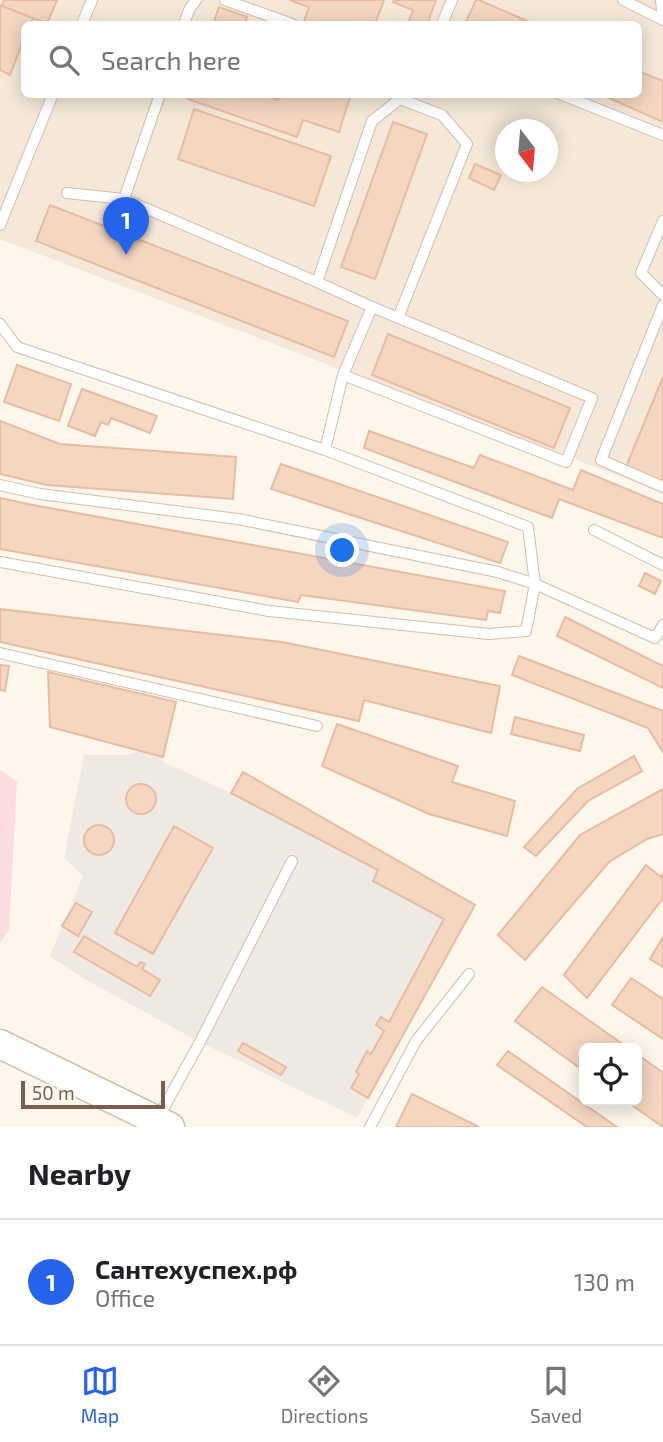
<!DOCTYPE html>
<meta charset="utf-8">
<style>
body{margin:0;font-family:"Exo 2",sans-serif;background:#f6f6f6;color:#202124}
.controls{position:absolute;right:21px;bottom:21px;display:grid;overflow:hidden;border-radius:10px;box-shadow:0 4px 18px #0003}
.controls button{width:63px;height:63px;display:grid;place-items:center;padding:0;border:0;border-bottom:2px solid #e0e0e0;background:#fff;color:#202124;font:35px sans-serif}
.compass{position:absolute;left:495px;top:119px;width:63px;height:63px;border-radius:50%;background:#fff;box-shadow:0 4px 18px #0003;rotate:164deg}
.scale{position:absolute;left:21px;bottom:18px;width:144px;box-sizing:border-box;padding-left:7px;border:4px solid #7a5d4c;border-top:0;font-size:19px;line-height:24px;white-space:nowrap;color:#7a5d4c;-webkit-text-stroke:5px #fffaf1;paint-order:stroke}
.you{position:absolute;left:343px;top:551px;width:24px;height:24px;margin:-18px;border:5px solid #fff;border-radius:50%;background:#1a73e8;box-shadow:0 0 0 10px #1a73e833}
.badge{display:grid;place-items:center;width:46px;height:46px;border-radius:50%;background:#2563eb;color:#fff;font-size:23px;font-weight:700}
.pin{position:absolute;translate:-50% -58px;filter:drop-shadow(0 2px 4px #0008)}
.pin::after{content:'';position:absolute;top:37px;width:24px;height:21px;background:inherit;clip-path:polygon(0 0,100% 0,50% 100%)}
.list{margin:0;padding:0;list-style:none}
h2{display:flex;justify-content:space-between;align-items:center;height:91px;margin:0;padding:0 28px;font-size:30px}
h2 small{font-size:23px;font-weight:400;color:#757577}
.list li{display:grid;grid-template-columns:46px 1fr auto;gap:21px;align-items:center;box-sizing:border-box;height:126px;padding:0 28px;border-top:2px solid #e0e0e0}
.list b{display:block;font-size:26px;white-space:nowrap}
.list p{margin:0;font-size:23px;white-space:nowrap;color:#757577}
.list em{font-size:23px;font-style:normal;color:#757577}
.icon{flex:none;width:38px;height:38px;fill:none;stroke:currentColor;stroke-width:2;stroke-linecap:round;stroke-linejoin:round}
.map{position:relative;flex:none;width:663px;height:1127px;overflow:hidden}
.search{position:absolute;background:#fff;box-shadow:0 4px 18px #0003;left:21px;right:21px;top:21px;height:77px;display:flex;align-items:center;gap:18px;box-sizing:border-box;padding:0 24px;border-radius:10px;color:#757577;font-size:26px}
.sheet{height:217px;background:#fff}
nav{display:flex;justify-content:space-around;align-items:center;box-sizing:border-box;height:98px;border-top:2px solid #e0e0e0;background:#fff;font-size:19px;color:#757577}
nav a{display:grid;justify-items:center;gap:4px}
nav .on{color:#2563eb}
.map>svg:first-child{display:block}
.residential{fill:#f5e8d8;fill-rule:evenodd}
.industrial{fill:#efe9e3}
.medical{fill:#fbdde0}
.building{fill:#f4d6c1;stroke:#e7bca1;stroke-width:2}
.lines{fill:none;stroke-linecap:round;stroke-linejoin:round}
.lane-casing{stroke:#d1beae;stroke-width:12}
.secondary-casing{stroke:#d4bfac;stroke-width:31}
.lane{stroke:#fff;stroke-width:10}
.secondary{stroke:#fff;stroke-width:28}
</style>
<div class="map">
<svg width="663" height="1127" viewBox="0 0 663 1127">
<rect width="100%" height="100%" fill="#fdf6ea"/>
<path class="residential" d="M 0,0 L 663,0 L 663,493 L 0,239 ZM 24,24 L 638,24 L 638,94 L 24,94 ZM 505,130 L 548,130 L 548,172 L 505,172 Z"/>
<path class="industrial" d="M 141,751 L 163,757 L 163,762 L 231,793 L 378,870 L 373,881 L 444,919 L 389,1022 L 381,1017 L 377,1025 L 384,1031 L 371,1054 L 367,1052 L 356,1071 L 359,1074 L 351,1088 L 368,1098 L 357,1118 L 194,1039 L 83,978 L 50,956 L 83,876 L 64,858 L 84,755 L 126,755 Z"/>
<path class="medical" d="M 0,770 L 17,781 L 9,930 L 0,943 Z"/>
<path class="building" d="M 4,0 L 57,0 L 47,24 L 2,6 Z
M 289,0 L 384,0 L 375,24 L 303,24 L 309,7 Z
M 394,0 L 436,0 L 427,24 L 408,24 L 413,10 L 393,2 Z
M 476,0 L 479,0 L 534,24 L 465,24 Z
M 0,5 L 33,18 L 30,24 L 24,24 L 24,38 L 10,75 L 0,70 Z
M 219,7 L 247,17 L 245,24 L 213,24 Z
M 638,71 L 663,81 L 663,122 L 600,94 L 638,94 Z
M 189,94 L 262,94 L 278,100 L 279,94 L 351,94 L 339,132 L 303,120 L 297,137 L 188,99 Z
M 194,109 L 331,156 L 314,206 L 178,159 Z
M 393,122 L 427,134 L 375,279 L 341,267 Z
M 475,164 L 501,175 L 494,190 L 469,178 Z
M 50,205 L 348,321 L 334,357 L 36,241 Z
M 388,334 L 570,408 L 554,448 L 372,375 Z
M 17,365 L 71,384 L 59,421 L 4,402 Z
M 663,377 L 663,477 L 661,481 L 626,467 Z
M 82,389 L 157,416 L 150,433 L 111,418 L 108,425 L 101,422 L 95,436 L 68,426 Z
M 0,421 L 60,444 L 236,457 L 233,499 L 47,485 L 0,474 Z
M 369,431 L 474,468 L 480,455 L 573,490 L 581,470 L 663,504 L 663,538 L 559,499 L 552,518 L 364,448 Z
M 281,464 L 508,542 L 500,563 L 271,489 Z
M 0,498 L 33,505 L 505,591 L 500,613 L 488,611 L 486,620 L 301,595 L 298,602 L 0,549 Z
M 645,573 L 661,581 L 655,594 L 639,586 Z
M 0,609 L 282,642 L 500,686 L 491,733 L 364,700 L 359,721 L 0,642 Z
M 565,617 L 663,666 L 663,688 L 557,636 Z
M 519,656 L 663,711 L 663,752 L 648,728 L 512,675 Z
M 0,665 L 9,666 L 5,691 L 0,690 Z
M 48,672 L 176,702 L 163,757 L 50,727 Z
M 515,717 L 584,735 L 580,751 L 511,734 Z
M 337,724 L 458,766 L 452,782 L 515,801 L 507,836 L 429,814 L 322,766 Z
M 634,756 L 642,771 L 588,801 L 536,856 L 524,847 L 577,789 Z
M 243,772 L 475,905 L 368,1098 L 351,1088 L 359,1074 L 356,1072 L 367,1051 L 371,1054 L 384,1031 L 376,1025 L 381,1017 L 389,1022 L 444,919 L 373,881 L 378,870 L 231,793 Z
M126 799a15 15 0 1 1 30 0a15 15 0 1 1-30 0Z
M 663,789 L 663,834 L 647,839 L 609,862 L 525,960 L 498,935 L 580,835 Z
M84 840a15 15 0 1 1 30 0a15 15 0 1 1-30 0Z
M 174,826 L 213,848 L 153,954 L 115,933 Z
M 646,865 L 661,877 L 663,873 L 663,898 L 587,998 L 564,975 Z
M 76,903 L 92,912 L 78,936 L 62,926 Z
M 84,936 L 137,967 L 140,962 L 145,964 L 142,969 L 160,980 L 150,996 L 74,952 Z
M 663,937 L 663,967 L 650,959 Z
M 631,978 L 663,999 L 663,1039 L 612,1005 Z
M 542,987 L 628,1048 L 584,1048 L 584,1071 L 515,1021 Z
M 243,1043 L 286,1067 L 281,1075 L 238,1051 Z
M 508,1051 L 617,1127 L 587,1127 L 497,1065 Z
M 637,1054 L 663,1073 L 663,1127 L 626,1101 L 637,1101 Z
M 412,1094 L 479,1127 L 396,1127 Z"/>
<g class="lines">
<defs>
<path id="lane" d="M 225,0 L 292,24
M 623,0 L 663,20
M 661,0 L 663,19
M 82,24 L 92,0
M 184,24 L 189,10 L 196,0
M 442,24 L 452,0
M 560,94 L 663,135
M 67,193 L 124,199 L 317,282
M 124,199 L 160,94
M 663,221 L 641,273 L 663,295
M 0,225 L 53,94
M 663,305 L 601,460 L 663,487
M 372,307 L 317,282 L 372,121 L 400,99 L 442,115 L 467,144 L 398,318
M 0,324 L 17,347 L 325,450 L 528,527 L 535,584 L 655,638 L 663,625
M 325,450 L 343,375 L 372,307 L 592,398 L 566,462 L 343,375
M 0,485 L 40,494 L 238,519 L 498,572 L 535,584 L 526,631 L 489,634 L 269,611 L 0,562
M 594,530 L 663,565
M 0,653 L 317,726
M 157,1120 L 200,1042 L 292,861
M 370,1127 L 416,1041 L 469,974"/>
<path id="secondary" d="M 0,1044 L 170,1127"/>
</defs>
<use href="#lane" class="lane-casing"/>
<use href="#secondary" class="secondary-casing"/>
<use href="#lane" class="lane"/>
<use href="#secondary" class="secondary"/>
</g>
</svg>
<div class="controls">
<button><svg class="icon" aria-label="locate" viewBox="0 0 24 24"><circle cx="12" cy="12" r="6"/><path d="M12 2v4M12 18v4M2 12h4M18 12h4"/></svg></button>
</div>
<svg class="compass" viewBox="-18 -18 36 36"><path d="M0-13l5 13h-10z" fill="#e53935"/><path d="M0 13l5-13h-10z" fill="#757577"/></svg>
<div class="scale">50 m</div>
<div class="you"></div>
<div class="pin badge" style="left:126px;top:255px">1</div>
<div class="search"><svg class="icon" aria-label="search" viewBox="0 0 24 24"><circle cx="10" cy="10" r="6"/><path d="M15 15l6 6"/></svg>Search here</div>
</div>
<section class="sheet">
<h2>Nearby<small></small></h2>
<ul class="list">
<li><span class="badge">1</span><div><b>Сантехуспех.рф</b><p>Office</p></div><em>130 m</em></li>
</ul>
</section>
<nav>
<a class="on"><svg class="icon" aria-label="map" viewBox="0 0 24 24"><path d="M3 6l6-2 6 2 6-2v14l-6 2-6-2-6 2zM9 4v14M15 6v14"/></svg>Map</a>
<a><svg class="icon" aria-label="directions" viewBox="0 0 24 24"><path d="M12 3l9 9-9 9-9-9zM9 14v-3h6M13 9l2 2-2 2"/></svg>Directions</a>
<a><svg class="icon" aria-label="saved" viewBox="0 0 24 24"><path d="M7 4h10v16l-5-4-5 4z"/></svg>Saved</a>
</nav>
